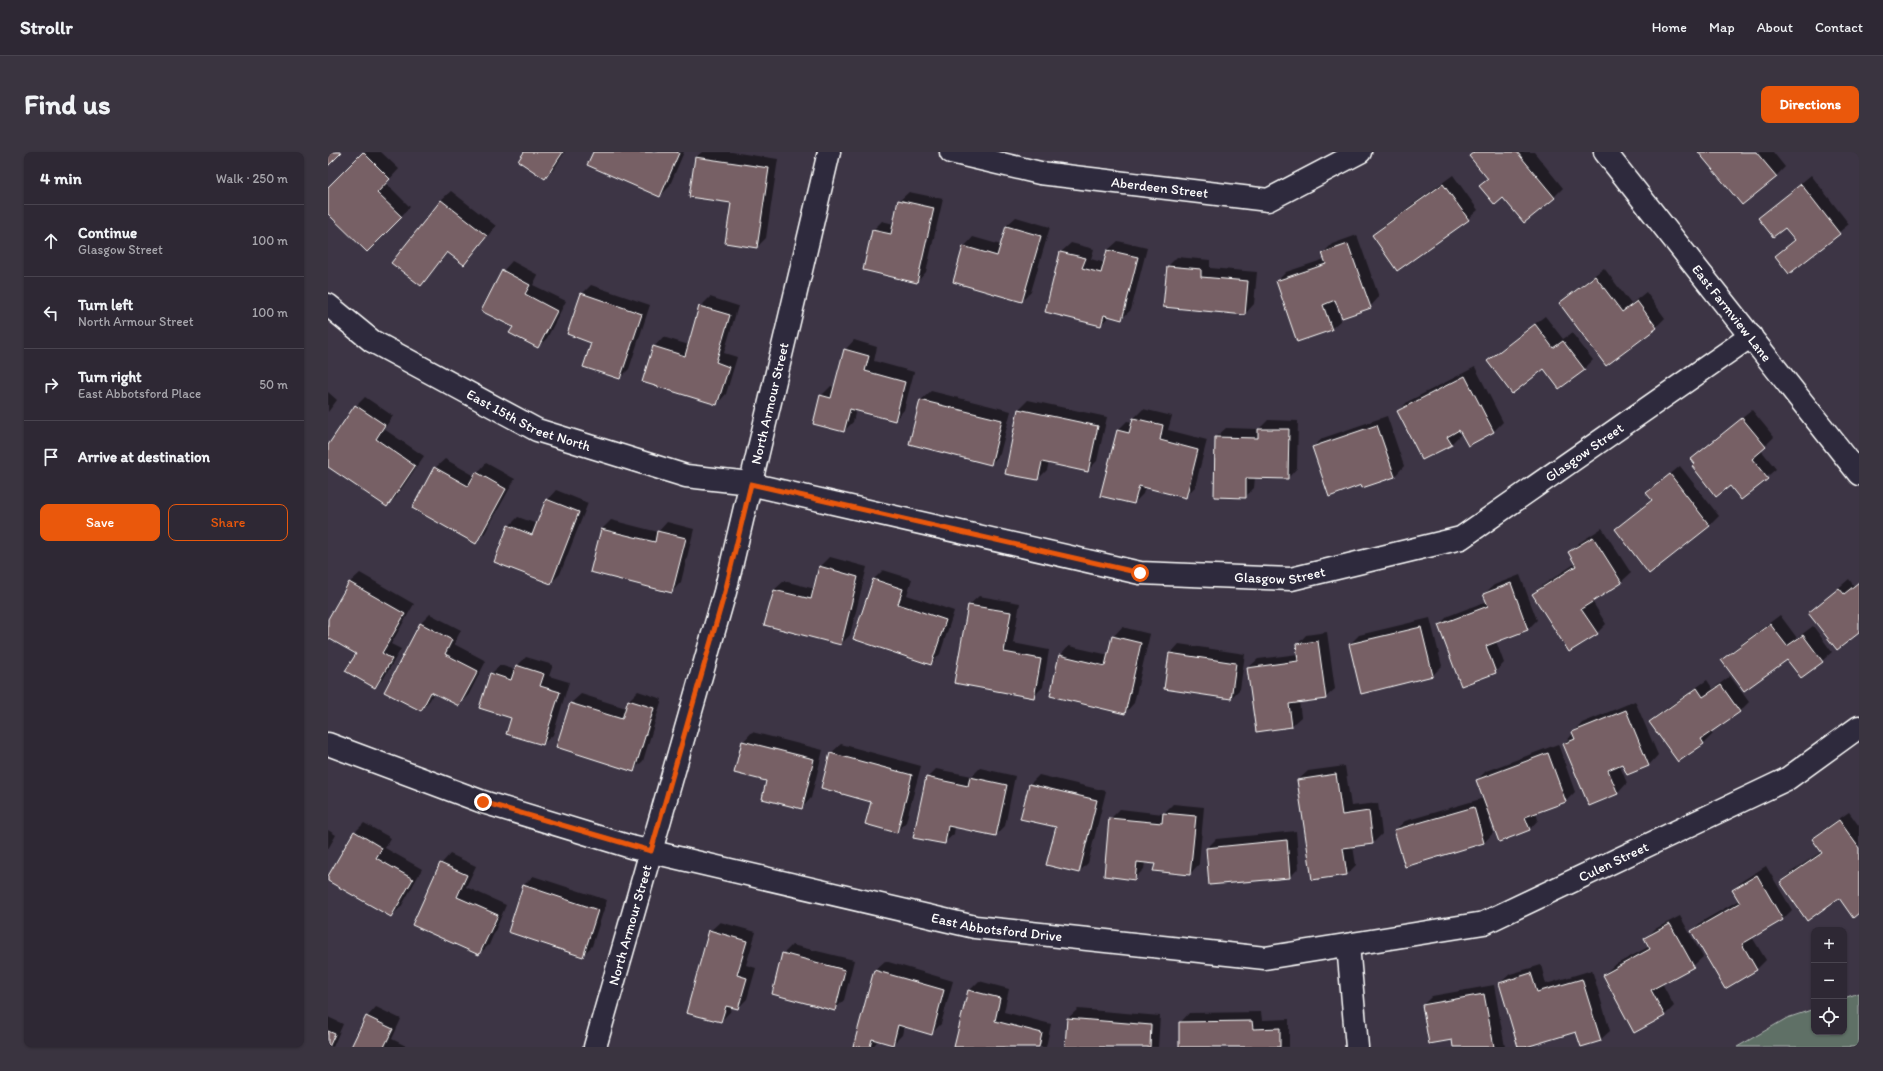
<!DOCTYPE html>
<meta charset="utf-8">
<style>
body{margin:0;font-family:Itim,sans-serif;background:#3a3440;color:#f1f3f6}
.controls{position:absolute;right:12px;bottom:12px;display:grid;overflow:hidden;border-radius:8px;box-shadow:0 1px 3px #0004}
.controls button{width:36px;height:36px;display:grid;place-items:center;padding:0;border:0;border-bottom:1px solid #49444f;background:#2e2834;color:#f1f3f6;font:20px sans-serif}
.stop{position:absolute;width:12px;height:12px;margin:-9px;border:3px solid #ea580c;border-radius:50%;background:#fff}
.stop.end{background:#ea580c;border-color:#fff;box-shadow:0 1px 4px #0008}
.list{margin:0;padding:0;list-style:none}
h2{display:flex;justify-content:space-between;align-items:center;height:52px;margin:0;padding:0 16px;font-size:17px}
h2 small{font-size:13px;font-weight:400;color:#a7a6ac}
.list li{display:grid;grid-template-columns:26px 1fr auto;gap:12px;align-items:center;box-sizing:border-box;height:72px;padding:0 16px;border-top:1px solid #49444f}
.list b{display:block;font-size:15px;white-space:nowrap}
.list p{margin:0;font-size:13px;white-space:nowrap;color:#a7a6ac}
.list em{font-size:13px;font-style:normal;color:#a7a6ac}
.actions{display:flex;gap:8px;padding:12px 16px}
.actions a{flex:1;padding:9px 0;border:1px solid #ea580c;border-radius:8px;text-align:center;font-size:14px;color:#ea580c}
.actions .main{background:#ea580c;color:#fff}
.icon{flex:none;width:22px;height:22px;fill:none;stroke:currentColor;stroke-width:2;stroke-linecap:round;stroke-linejoin:round}
.map{position:relative;flex:none;width:1531px;height:895px;overflow:hidden;border-radius:8px}
header{display:flex;align-items:center;gap:24px;box-sizing:border-box;height:56px;padding:0 20px;background:#2e2834;border-bottom:1px solid #49444f}
header strong{font-size:19px}
nav{display:flex;gap:22px;margin-inline-start:auto;font-size:14px}
.intro{display:flex;align-items:center;justify-content:space-between;box-sizing:border-box;height:96px;padding:0 24px}
h1{margin:0;font-size:28px}
.button{padding:10px 18px;border-radius:8px;background:#ea580c;color:#fff;font-size:14px;font-weight:700}
main{display:flex;gap:24px;padding:0 24px}
aside{flex:1;background:#2e2834;border-radius:8px;box-shadow:0 1px 3px #0004}
.map>svg:first-child{display:block}
.green{fill:#5e6f66;stroke:#aeb7b2}
.shadow{fill:#0007}
.building{fill:#776165;stroke:#fff}
.lines{fill:none;stroke-linecap:round;stroke-linejoin:round}
.minor-casing{stroke:#fff;stroke-width:25}
.minor{stroke:#2f2a3d;stroke-width:22}
.route{stroke:#ea580c;stroke-width:5}
.labels{text-anchor:middle;dominant-baseline:central;stroke-width:3.5;stroke-linejoin:round;paint-order:stroke}
.street-label{font-size:14px;fill:#fff;stroke:#2f2a3d}
</style>
<header>
<strong>Strollr</strong>
<nav><a>Home</a><a>Map</a><a>About</a><a>Contact</a></nav>
</header>
<div class="intro"><h1>Find us</h1><a class="button">Directions</a></div>
<main>
<aside>
<h2>4 min<small>Walk · 250 m</small></h2>
<ul class="list">
<li><svg class="icon" aria-label="ahead" viewBox="0 0 24 24"><path d="M12 20V5M6 11l6-6 6 6"/></svg><div><b>Continue</b><p>Glasgow Street</p></div><em>100 m</em></li>
<li><svg class="icon" aria-label="left" viewBox="0 0 24 24"><path d="M17 20v-9H6M10 6l-5 5 5 5"/></svg><div><b>Turn left</b><p>North Armour Street</p></div><em>100 m</em></li>
<li><svg class="icon" aria-label="right" viewBox="0 0 24 24"><path d="M7 20v-9h11M14 6l5 5-5 5"/></svg><div><b>Turn right</b><p>East Abbotsford Place</p></div><em>50 m</em></li>
<li><svg class="icon" aria-label="arrive" viewBox="0 0 24 24"><path d="M6 21V4h12l-3 4 3 4H6"/></svg><div><b>Arrive at destination</b></div></li>
</ul>
<div class="actions"><a class="main">Save</a><a>Share</a></div>
</aside>
<div class="map">
<svg width="1531" height="895" viewBox="0 0 1531 895">
<rect width="100%" height="100%" fill="#3d3545"/>
<filter id="ink" filterUnits="userSpaceOnUse"><feTurbulence type="fractalNoise" baseFrequency=".025" numOctaves="2"/><feDisplacementMap in="SourceGraphic" scale="8" xChannelSelector="R" yChannelSelector="G"/><feConvolveMatrix kernelMatrix="1 2 1 2 8 2 1 2 1" color-interpolation-filters="sRGB"/></filter>
<g filter="url(#ink)">
<path class="green" d="M 1531,841 L 1531,895 L 1409,895 L 1459,866 L 1486,857 L 1486,880 L 1516,880 L 1516,846 Z"/>
<path class="shadow" d="M 36,0 L 53,0 L 71,17 L 58,31 L 82,55 L 39,99 L 0,60 L 0,36 Z
M 197,0 L 237,0 L 226,17 L 217,26 Z
M 266,0 L 356,0 L 341,35 L 332,44 Z
M 374,0 L 404,0 L 450,7 L 438,86 L 429,95 L 404,50 L 368,5 Z
M 1146,0 L 1206,0 L 1235,36 L 1226,45 L 1161,26 Z
M 1371,0 L 1445,0 L 1457,15 L 1448,24 Z
M 1125,23 L 1150,58 L 1140,67 L 1045,83 L 1055,74 Z
M 1483,23 L 1521,72 L 1461,121 L 1448,104 L 1467,87 L 1457,74 L 1431,66 Z
M 123,39 L 168,74 L 136,112 L 120,100 L 93,133 L 113,48 Z
M 581,40 L 615,47 L 598,120 L 589,130 L 545,78 L 554,69 L 566,72 L 571,49 Z
M 688,65 L 722,75 L 703,140 L 694,149 L 636,95 L 645,85 L 673,93 L 678,74 Z
M 1029,83 L 1051,145 L 1042,155 L 1006,148 L 1013,168 L 1003,177 L 949,129 L 958,120 L 997,107 L 995,101 L 1004,92 Z
M 790,89 L 819,96 L 803,158 L 793,167 L 782,164 L 772,173 L 718,159 L 733,100 L 743,91 L 766,97 L 763,107 L 777,111 L 780,98 Z
M 849,105 L 882,108 L 882,116 L 929,120 L 926,152 L 917,162 L 840,114 Z
M 184,109 L 210,123 L 205,133 L 238,149 L 219,186 L 210,195 L 175,119 Z
M 1276,116 L 1303,152 L 1318,140 L 1337,166 L 1328,175 L 1232,151 L 1242,142 Z
M 263,133 L 322,153 L 301,217 L 292,226 L 265,190 L 254,142 Z
M 382,145 L 410,154 L 396,201 L 409,205 L 398,242 L 389,252 L 326,195 L 335,185 L 361,193 L 372,155 Z
M 1217,164 L 1235,187 L 1244,181 L 1265,208 L 1256,217 L 1216,216 L 1160,209 L 1170,200 Z
M 526,188 L 549,195 L 546,209 L 586,220 L 576,258 L 567,268 L 528,257 L 525,270 L 516,279 L 493,244 L 503,234 L 507,235 L 517,198 Z
M 1147,215 L 1175,270 L 1166,279 L 1140,292 L 1132,277 L 1130,278 L 1132,283 L 1123,292 L 1070,260 L 1079,250 Z
M 603,239 L 683,259 L 672,302 L 663,312 L 593,248 Z
M 0,240 L 9,248 L 0,260 Z
M 37,245 L 65,264 L 56,277 L 96,304 L 68,345 L 59,354 L 0,314 L 0,295 L 28,254 Z
M 700,248 L 779,265 L 769,309 L 760,318 L 721,310 L 719,318 L 710,327 L 691,257 Z
M 815,257 L 844,264 L 840,278 L 879,288 L 867,335 L 857,345 L 817,335 L 815,342 L 806,351 L 774,343 L 790,278 L 799,269 L 805,270 L 806,266 Z
M 1424,258 L 1446,285 L 1433,298 L 1448,317 L 1414,346 L 1402,332 L 1368,311 L 1365,307 Z
M 1059,264 L 1076,314 L 1067,324 L 1034,332 L 985,295 L 995,286 Z
M 940,268 L 970,269 L 969,316 L 960,326 L 927,325 L 926,336 L 917,345 L 887,344 L 888,285 L 898,276 L 931,277 Z
M 117,307 L 147,324 L 158,311 L 187,327 L 157,381 L 147,390 L 107,316 Z
M 1352,314 L 1391,364 L 1382,373 L 1321,420 L 1288,377 L 1324,347 L 1320,341 Z
M 228,338 L 260,351 L 232,422 L 223,431 L 181,374 L 190,365 L 209,372 L 219,348 Z
M 283,368 L 330,380 L 339,370 L 366,377 L 353,430 L 344,440 L 274,377 Z
M 1274,376 L 1303,421 L 1293,430 L 1264,449 L 1278,472 L 1269,481 L 1205,442 L 1215,433 L 1248,411 L 1242,401 L 1251,391 Z
M 502,405 L 539,415 L 522,483 L 513,492 L 446,438 L 456,429 L 487,437 L 492,415 Z
M 555,418 L 584,427 L 579,443 L 626,459 L 612,502 L 603,512 L 546,427 Z
M 32,421 L 86,452 L 63,492 L 73,497 L 56,526 L 47,535 L 29,501 L 0,484 L 0,469 L 22,430 Z
M 1192,423 L 1209,468 L 1200,477 L 1168,489 L 1176,511 L 1167,520 L 1111,473 L 1120,464 L 1159,449 L 1156,442 L 1166,433 Z
M 1521,427 L 1526,434 L 1531,430 L 1531,479 L 1481,461 Z
M 651,444 L 692,451 L 685,491 L 721,498 L 715,535 L 705,545 L 628,531 L 641,453 Z
M 102,462 L 133,478 L 126,492 L 158,509 L 140,544 L 131,553 L 106,540 L 102,548 L 93,558 L 58,539 L 93,471 Z
M 1452,463 L 1469,486 L 1485,474 L 1504,500 L 1494,509 L 1459,507 L 1395,508 L 1404,499 Z
M 1102,466 L 1114,514 L 1105,523 L 1022,492 L 1031,483 Z
M 794,475 L 822,482 L 806,551 L 797,561 L 732,504 L 741,494 L 781,503 L 785,485 Z
M 999,480 L 1007,537 L 997,546 L 971,549 L 973,565 L 963,574 L 920,516 L 930,507 L 970,502 L 969,493 L 978,483 Z
M 851,492 L 917,502 L 912,537 L 903,546 L 842,502 Z
M 198,505 L 225,513 L 221,524 L 241,530 L 225,583 L 215,592 L 184,565 L 163,522 L 172,513 L 188,518 L 189,514 Z
M 1402,524 L 1421,550 L 1411,560 L 1383,579 L 1385,582 L 1376,591 L 1322,570 L 1332,561 L 1379,528 L 1385,537 Z
M 310,539 L 334,547 L 315,609 L 305,618 L 230,595 L 243,551 L 253,542 L 298,556 L 301,548 Z
M 1307,549 L 1330,603 L 1321,613 L 1299,622 L 1295,611 L 1291,612 L 1299,631 L 1290,641 L 1261,653 L 1236,592 L 1254,571 Z
M 424,580 L 495,598 L 483,646 L 474,656 L 439,628 L 415,590 Z
M 513,592 L 593,614 L 578,670 L 568,680 L 503,601 Z
M 1230,592 L 1247,640 L 1238,649 L 1208,660 L 1210,668 L 1201,678 L 1160,658 L 1159,659 L 1165,681 L 1156,691 L 1067,678 L 1077,669 L 1156,646 L 1149,628 L 1158,619 Z
M 1017,614 L 1023,654 L 1050,651 L 1054,682 L 1045,691 L 1025,694 L 1028,713 L 1019,722 L 970,628 L 980,619 Z
M 652,616 L 687,624 L 677,674 L 668,683 L 627,674 L 626,682 L 616,691 L 599,626 L 608,617 L 644,624 Z
M 711,623 L 778,639 L 760,711 L 751,720 L 729,674 L 694,666 L 702,632 Z
M 845,652 L 876,655 L 871,712 L 862,722 L 828,711 L 817,710 L 816,717 L 807,726 L 782,667 L 792,657 L 835,662 Z
M 1521,660 L 1531,674 L 1531,760 L 1511,745 L 1453,730 L 1462,721 L 1494,699 L 1485,687 L 1495,678 Z
M 36,671 L 63,686 L 57,696 L 94,717 L 73,755 L 63,764 L 0,728 L 27,680 Z
M 0,678 L 8,683 L 0,697 Z
M 968,679 L 971,716 L 962,725 L 879,696 L 888,687 Z
M 122,702 L 148,714 L 138,735 L 178,753 L 161,793 L 151,802 L 113,712 Z
M 1438,714 L 1464,758 L 1455,767 L 1424,785 L 1438,808 L 1429,817 L 1364,779 L 1373,770 L 1411,748 L 1405,738 L 1414,729 Z
M 205,724 L 279,748 L 264,794 L 254,804 L 181,779 L 196,733 Z
M 1352,764 L 1375,805 L 1365,814 L 1334,831 L 1346,854 L 1337,863 L 1306,880 L 1276,823 L 1285,814 L 1322,794 L 1318,786 L 1327,777 Z
M 392,770 L 428,780 L 418,813 L 428,816 L 419,847 L 410,856 L 404,854 L 402,860 L 393,869 L 382,779 Z
M 464,793 L 526,808 L 516,848 L 507,857 L 455,802 Z
M 557,809 L 625,829 L 613,872 L 604,881 L 576,874 L 574,883 L 565,892 L 550,888 L 545,895 L 526,895 L 547,818 Z
M 1213,813 L 1218,832 L 1264,818 L 1282,879 L 1272,888 L 1249,879 L 1191,895 L 1172,831 L 1182,822 Z
M 651,829 L 681,837 L 676,860 L 723,872 L 718,895 L 627,895 L 641,839 Z
M 1166,833 L 1177,895 L 1126,895 L 1125,887 L 1095,853 L 1104,844 Z
M 48,855 L 73,867 L 64,887 L 80,895 L 24,895 L 39,865 Z
M 750,857 L 832,864 L 830,895 L 738,895 L 740,866 Z
M 933,860 L 934,868 L 961,867 L 961,895 L 852,895 L 852,871 L 861,861 Z
M 0,865 L 15,872 L 5,895 L 0,895 Z"/>
<path class="building" d="M 0,0 L 14,0 L 0,14 Z
M 35,0 L 62,27 L 49,41 L 74,65 L 39,100 L 0,62 L 0,35 Z
M 196,0 L 235,0 L 217,27 L 190,9 Z
M 265,0 L 348,0 L 351,1 L 332,45 L 259,13 Z
M 1146,0 L 1189,0 L 1227,46 L 1196,71 L 1175,46 L 1167,53 L 1151,34 L 1160,27 L 1141,4 Z
M 1370,0 L 1428,0 L 1449,25 L 1414,53 Z
M 367,5 L 441,16 L 429,96 L 397,91 L 403,51 L 361,45 Z
M 1115,32 L 1141,68 L 1069,119 L 1044,83 Z
M 1473,32 L 1512,82 L 1461,122 L 1447,104 L 1467,88 L 1457,76 L 1445,85 L 1430,66 Z
M 113,48 L 159,84 L 136,113 L 119,100 L 93,134 L 63,111 Z
M 570,48 L 606,56 L 589,131 L 535,118 L 544,78 L 563,82 Z
M 678,74 L 713,84 L 694,150 L 625,130 L 635,94 L 669,104 Z
M 1020,92 L 1043,156 L 1014,166 L 1007,148 L 995,153 L 1004,178 L 969,190 L 948,129 L 998,112 L 994,101 Z
M 779,98 L 810,105 L 794,168 L 776,163 L 773,174 L 717,160 L 732,100 L 758,106 L 754,116 L 773,121 Z
M 839,114 L 873,117 L 873,125 L 920,129 L 917,163 L 835,155 Z
M 174,118 L 202,133 L 197,142 L 229,159 L 210,196 L 181,181 L 185,175 L 153,159 Z
M 1267,124 L 1294,160 L 1309,149 L 1329,176 L 1278,214 L 1231,151 Z
M 253,141 L 314,162 L 292,227 L 255,215 L 263,191 L 239,182 Z
M 371,154 L 402,163 L 388,210 L 401,215 L 389,253 L 314,230 L 325,194 L 357,204 Z
M 1207,172 L 1225,196 L 1235,189 L 1257,218 L 1231,237 L 1216,217 L 1184,242 L 1159,209 Z
M 516,197 L 541,204 L 537,219 L 577,230 L 567,269 L 522,257 L 516,280 L 485,272 L 492,243 L 503,246 Z
M 1137,224 L 1166,280 L 1140,294 L 1131,278 L 1119,285 L 1124,293 L 1094,308 L 1069,259 Z
M 592,248 L 674,268 L 663,313 L 581,292 Z
M 27,253 L 57,273 L 48,287 L 87,314 L 59,355 L 0,315 L 0,293 Z
M 690,257 L 770,274 L 760,320 L 714,310 L 710,328 L 677,322 Z
M 805,266 L 835,273 L 832,288 L 870,298 L 858,346 L 811,334 L 806,352 L 772,344 L 789,278 L 801,281 Z
M 1414,266 L 1438,295 L 1424,307 L 1440,327 L 1413,348 L 1402,334 L 1388,345 L 1364,314 L 1367,312 L 1363,307 Z
M 1049,273 L 1067,325 L 1034,336 L 1033,333 L 1001,345 L 984,295 Z
M 930,277 L 961,277 L 960,327 L 918,326 L 918,346 L 886,345 L 887,285 L 930,286 Z
M 106,315 L 140,334 L 148,320 L 178,337 L 148,392 L 84,356 Z
M 1342,322 L 1382,374 L 1321,422 L 1287,377 L 1324,348 L 1318,341 Z
M 218,347 L 251,360 L 223,432 L 166,410 L 180,373 L 204,383 Z
M 273,377 L 327,390 L 329,379 L 358,386 L 344,441 L 262,420 Z
M 1265,385 L 1294,431 L 1253,457 L 1270,482 L 1241,500 L 1204,442 L 1248,414 L 1240,400 Z
M 491,414 L 530,425 L 513,493 L 436,473 L 446,438 L 483,447 Z
M 545,427 L 575,437 L 570,452 L 618,468 L 603,513 L 525,487 Z
M 21,430 L 77,462 L 54,501 L 64,507 L 47,536 L 17,519 L 28,502 L 0,486 L 0,467 Z
M 1531,430 L 1531,481 L 1509,498 L 1480,461 L 1511,436 L 1516,442 Z
M 1183,431 L 1200,478 L 1158,494 L 1168,521 L 1133,534 L 1110,473 L 1160,454 L 1155,442 Z
M 640,453 L 683,460 L 676,500 L 713,507 L 706,546 L 626,531 Z
M 92,471 L 124,488 L 117,502 L 150,519 L 131,554 L 103,540 L 93,559 L 56,540 Z
M 1442,472 L 1459,494 L 1475,483 L 1495,510 L 1473,526 L 1459,508 L 1416,539 L 1393,508 Z
M 1093,475 L 1105,524 L 1033,542 L 1021,492 Z
M 784,484 L 813,491 L 797,562 L 722,544 L 731,503 L 777,514 Z
M 990,489 L 998,547 L 961,552 L 964,575 L 928,580 L 919,516 L 970,509 L 968,492 Z
M 841,501 L 908,511 L 903,547 L 836,537 Z
M 188,513 L 216,522 L 212,534 L 232,540 L 215,593 L 178,582 L 183,566 L 151,556 L 162,521 L 183,528 Z
M 1393,533 L 1412,560 L 1373,587 L 1376,592 L 1350,610 L 1321,570 L 1369,536 L 1375,545 Z
M 300,548 L 326,556 L 306,620 L 228,595 L 242,551 L 294,567 Z
M 1298,558 L 1321,614 L 1299,623 L 1294,612 L 1280,618 L 1290,642 L 1261,654 L 1235,592 L 1247,587 L 1244,580 Z
M 414,589 L 486,607 L 474,657 L 434,647 L 438,629 L 406,621 Z
M 502,601 L 584,623 L 569,681 L 537,672 L 543,650 L 493,636 Z
M 1220,601 L 1238,650 L 1197,665 L 1202,678 L 1171,690 L 1148,628 Z
M 1008,622 L 1014,663 L 1041,659 L 1045,692 L 1015,696 L 1019,723 L 984,728 L 969,628 Z
M 598,625 L 640,634 L 642,625 L 679,633 L 668,684 L 620,674 L 617,692 L 585,686 Z
M 701,632 L 769,648 L 751,721 L 718,713 L 728,675 L 692,667 Z
M 1146,655 L 1156,691 L 1077,715 L 1066,678 Z
M 835,661 L 868,664 L 862,723 L 825,719 L 827,712 L 809,710 L 807,728 L 776,724 L 781,666 L 834,671 Z
M 1511,668 L 1531,696 L 1531,761 L 1525,766 L 1511,746 L 1479,769 L 1452,730 L 1494,701 L 1484,687 Z
M 26,679 L 54,696 L 48,706 L 85,727 L 63,765 L 0,729 L 0,724 Z
M 959,688 L 962,726 L 881,733 L 878,696 Z
M 112,711 L 139,723 L 129,745 L 170,763 L 151,803 L 84,773 Z
M 1429,723 L 1455,768 L 1414,792 L 1429,818 L 1397,837 L 1363,779 L 1412,751 L 1404,738 Z
M 195,733 L 270,758 L 255,805 L 180,780 Z
M 1342,772 L 1366,815 L 1323,838 L 1337,864 L 1306,881 L 1275,823 L 1322,797 L 1316,786 Z
M 381,778 L 419,789 L 409,823 L 419,826 L 410,857 L 398,854 L 393,870 L 358,861 Z
M 454,801 L 517,818 L 507,859 L 444,842 Z
M 546,818 L 616,838 L 604,883 L 570,873 L 565,893 L 544,887 L 542,895 L 525,895 Z
M 1203,821 L 1209,840 L 1254,827 L 1273,889 L 1253,895 L 1248,880 L 1198,895 L 1190,895 L 1171,831 Z
M 640,838 L 672,846 L 667,869 L 714,881 L 711,895 L 626,895 Z
M 1156,842 L 1166,895 L 1125,895 L 1124,888 L 1101,892 L 1094,853 Z
M 38,864 L 65,877 L 56,895 L 23,895 Z
M 739,866 L 823,873 L 822,895 L 737,895 Z
M 924,869 L 925,877 L 952,876 L 952,895 L 851,895 L 851,870 Z
M 0,879 L 7,882 L 1,895 L 0,895 Z"/>
<g class="lines">
<defs>
<g id="minor">
<path id="s1" d="M 623,0 L 712,21 L 940,48 L 1032,0"/>
<path id="s2" d="M 1277,0 L 1531,322"/>
<path id="s3" d="M 0,153 L 44,189 L 209,278 L 358,324 L 413,330 L 812,421 L 963,427 L 1133,386 L 1423,184"/>
<path id="s4" d="M 0,592 L 155,650 L 303,695 L 647,775 L 937,806 L 1156,771 L 1459,627 L 1531,575"/>
<path d="M 1020,793 L 1029,895"/>
<path id="s5" d="M 267,895 L 397,440 L 501,0"/>
</g>
</defs>
<use href="#minor" class="minor-casing"/>
<use href="#minor" class="minor"/>
</g>
</g>
<g class="lines" filter="url(#ink)">
<path class="route" d="M 155,650 L 323,699 L 397,440 L 423,332 L 812,421"/>
</g>
<g class="labels">
<g class="street-label">
<text stroke="none"><textPath href="#s1" startOffset="212">Aberdeen Street</textPath></text>
<text stroke="none"><textPath href="#s2" startOffset="205">East Farmview Lane</textPath></text>
<text stroke="none"><textPath href="#s5" startOffset="667">North Armour Street</textPath></text>
<text stroke="none"><textPath href="#s3" startOffset="233">East 15th Street North</textPath></text>
<text stroke="none"><textPath href="#s3" startOffset="1341">Glasgow Street</textPath></text>
<text stroke="none"><textPath href="#s3" startOffset="1005">Glasgow Street</textPath></text>
<text stroke="none"><textPath href="#s4" startOffset="1330">Culen Street</textPath></text>
<text stroke="none"><textPath href="#s5" startOffset="127">North Armour Street</textPath></text>
<text stroke="none"><textPath href="#s4" startOffset="695">East Abbotsford Drive</textPath></text>
</g>
</g>
</svg>
<div class="controls">
<button>+</button>
<button>−</button>
<button><svg class="icon" aria-label="locate" viewBox="0 0 24 24"><circle cx="12" cy="12" r="6"/><path d="M12 2v4M12 18v4M2 12h4M18 12h4"/></svg></button>
</div>
<div class="stop" style="left:812px;top:421px"></div>
<div class="stop end" style="left:155px;top:650px"></div>
</div>
</main>
